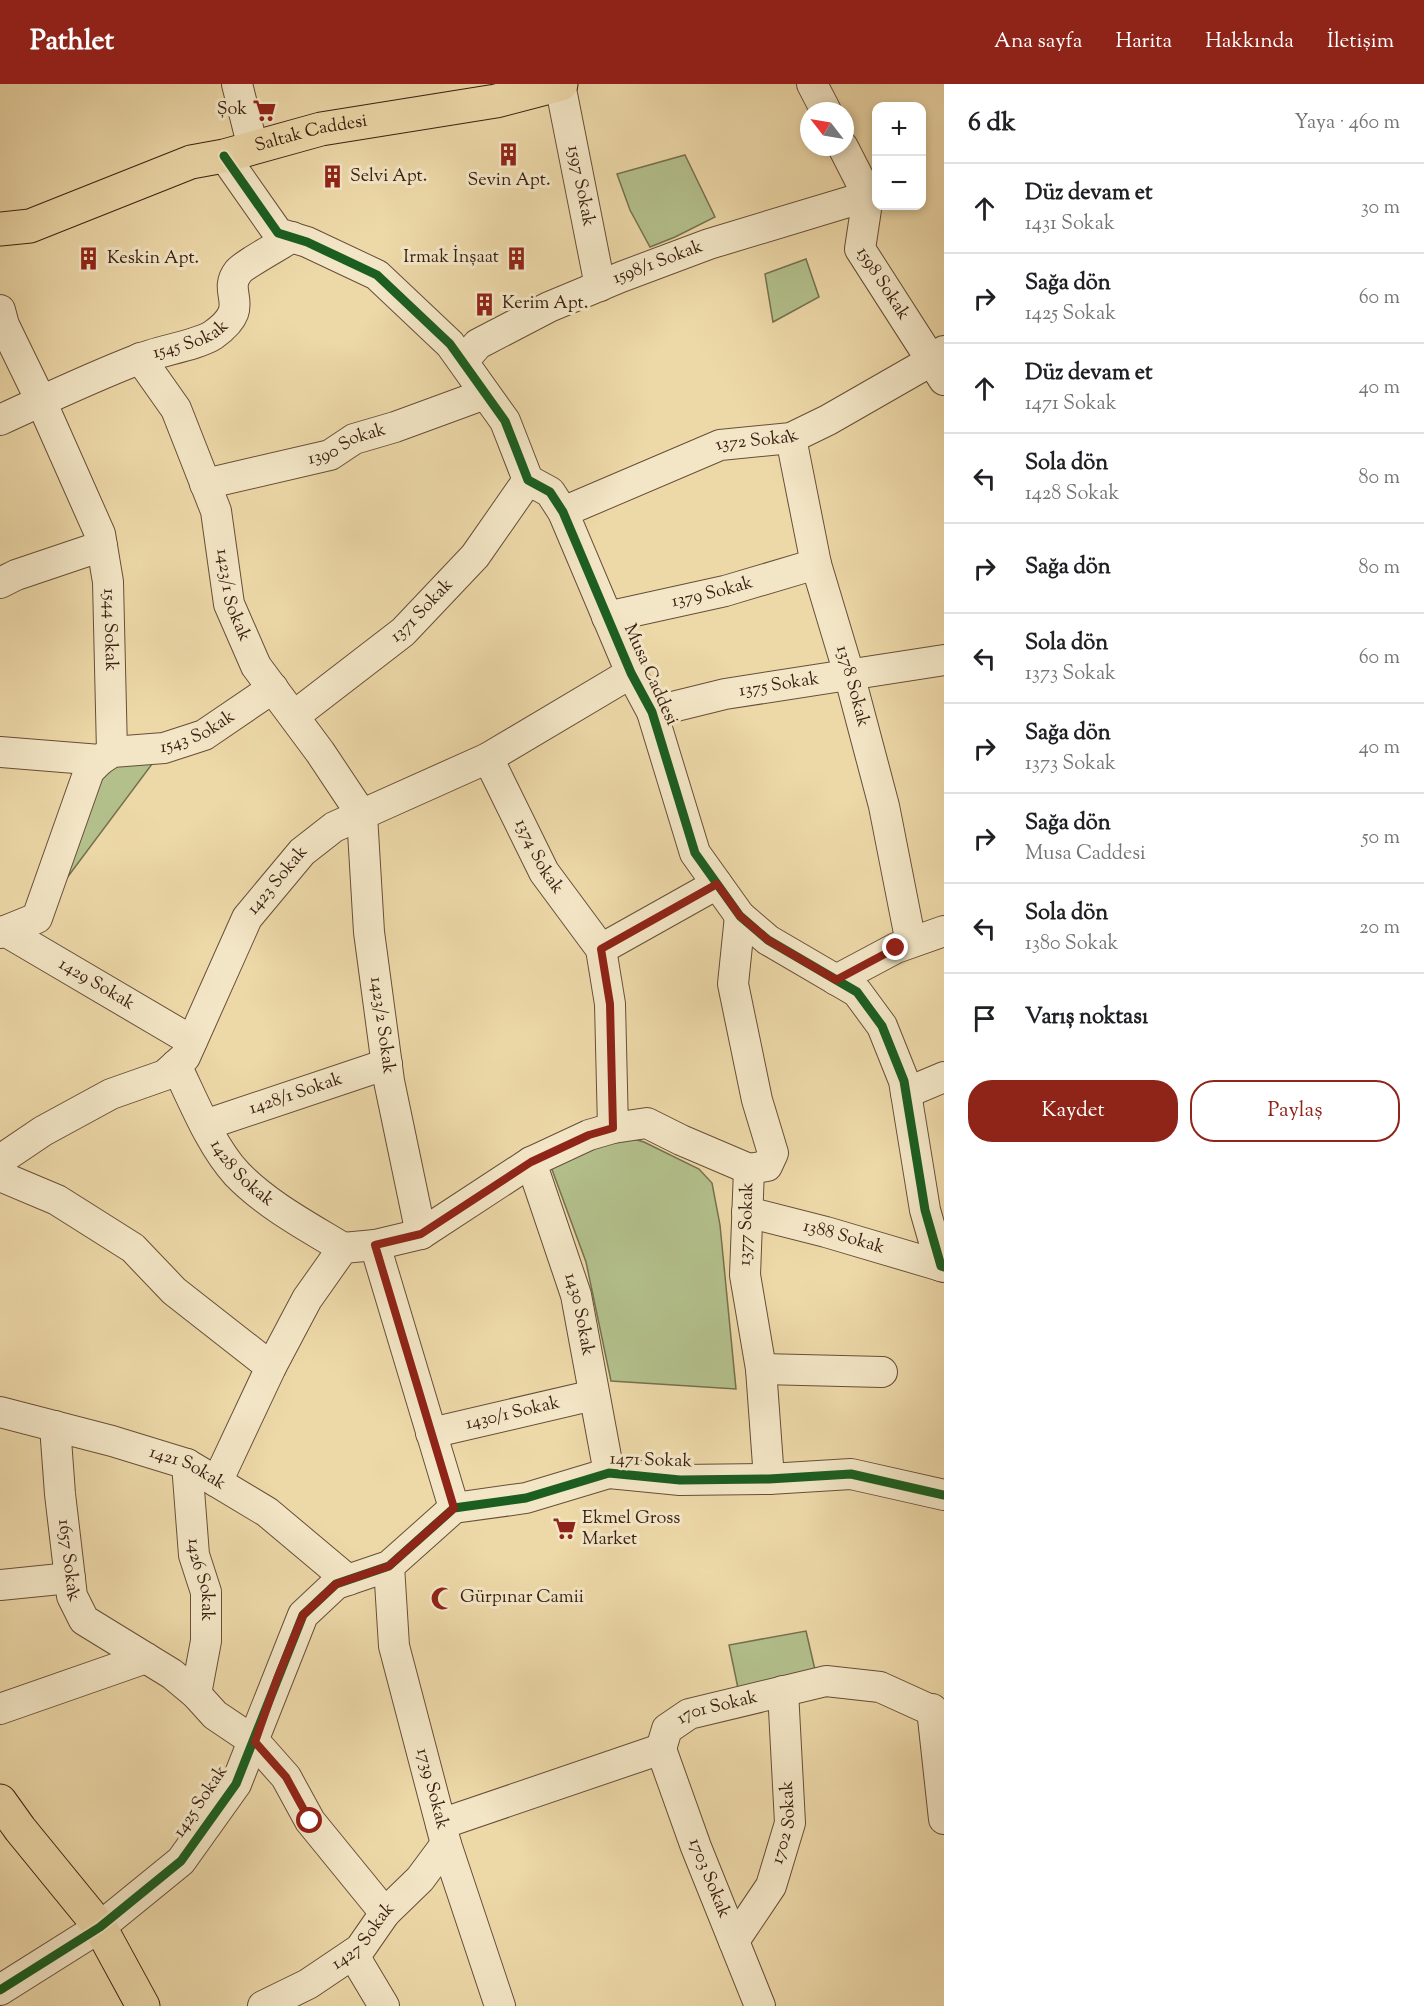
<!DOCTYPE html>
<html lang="tr">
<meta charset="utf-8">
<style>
body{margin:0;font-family:"Sorts Mill Goudy",serif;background:#f6f6f6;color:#202124}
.controls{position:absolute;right:18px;top:18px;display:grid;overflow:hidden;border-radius:12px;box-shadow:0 3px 9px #0003}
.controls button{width:54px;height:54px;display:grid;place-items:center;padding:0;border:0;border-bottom:2px solid #e0e0e0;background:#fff;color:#202124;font:30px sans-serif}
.compass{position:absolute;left:800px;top:18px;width:54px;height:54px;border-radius:50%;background:#fff;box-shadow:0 3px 9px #0003;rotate:301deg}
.stop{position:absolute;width:18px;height:18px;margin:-14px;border:4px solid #8f2418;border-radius:50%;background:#fff}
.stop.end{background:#8f2418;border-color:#fff;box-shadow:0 2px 6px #0008}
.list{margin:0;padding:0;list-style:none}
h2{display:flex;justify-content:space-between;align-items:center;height:78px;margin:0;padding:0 24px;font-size:26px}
h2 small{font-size:20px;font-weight:400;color:#757577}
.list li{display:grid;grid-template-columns:39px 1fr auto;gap:18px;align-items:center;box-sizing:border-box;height:90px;padding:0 24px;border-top:2px solid #e0e0e0}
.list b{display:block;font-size:22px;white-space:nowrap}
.list p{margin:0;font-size:20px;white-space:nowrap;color:#757577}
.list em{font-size:20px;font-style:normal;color:#757577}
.actions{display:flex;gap:12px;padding:18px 24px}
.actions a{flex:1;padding:14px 0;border:2px solid #8f2418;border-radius:24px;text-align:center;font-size:21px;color:#8f2418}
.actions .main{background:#8f2418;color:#fff}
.icon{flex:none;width:33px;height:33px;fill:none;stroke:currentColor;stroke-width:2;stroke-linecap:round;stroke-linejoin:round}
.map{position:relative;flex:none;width:944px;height:1922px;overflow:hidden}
header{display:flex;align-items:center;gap:36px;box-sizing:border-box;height:84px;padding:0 30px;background:#8f2418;color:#fff}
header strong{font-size:28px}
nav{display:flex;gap:33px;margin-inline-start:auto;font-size:21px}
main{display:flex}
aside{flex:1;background:#fff}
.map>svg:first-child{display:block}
.green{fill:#b3c08c;stroke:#767050;stroke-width:1.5}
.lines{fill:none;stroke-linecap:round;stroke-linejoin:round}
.minor-casing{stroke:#674e38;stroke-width:32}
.major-casing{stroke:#3a2013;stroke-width:35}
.minor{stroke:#f3e6c6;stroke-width:30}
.major{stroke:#edd8a8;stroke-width:33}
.cycleway-casing{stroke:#f3e6c6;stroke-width:13}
.cycleway{stroke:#1b5e20;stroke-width:9}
.route{stroke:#8f2418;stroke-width:8}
.labels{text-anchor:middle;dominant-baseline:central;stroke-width:6;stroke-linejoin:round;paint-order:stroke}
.poi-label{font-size:18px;fill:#3a2013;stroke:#f3e6c6;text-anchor:start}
.street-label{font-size:18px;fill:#3a2013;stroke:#f3e6c6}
</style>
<header>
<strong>Pathlet</strong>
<nav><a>Ana sayfa</a><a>Harita</a><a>Hakkında</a><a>İletişim</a></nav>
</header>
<main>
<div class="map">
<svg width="944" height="1922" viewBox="0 0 944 1922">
<rect width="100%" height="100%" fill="#edd8a8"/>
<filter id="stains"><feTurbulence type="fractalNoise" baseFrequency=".00333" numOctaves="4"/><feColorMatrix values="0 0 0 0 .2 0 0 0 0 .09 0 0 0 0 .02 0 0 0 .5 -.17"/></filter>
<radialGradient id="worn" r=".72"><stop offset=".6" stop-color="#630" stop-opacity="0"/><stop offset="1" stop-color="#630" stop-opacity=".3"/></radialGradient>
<path class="green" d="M 685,71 L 715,133 L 675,153 L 650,163 L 630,126 L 617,90 Z
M 806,175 L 819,213 L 773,238 L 765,190 Z
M 164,664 L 37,834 L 89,687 Z
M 610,1048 L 644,1058 L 699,1085 L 712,1099 L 720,1141 L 736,1305 L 611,1297 L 586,1178 L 550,1080 Z
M 806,1547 L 816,1590 L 739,1609 L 729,1561 Z"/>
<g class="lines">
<defs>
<g id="minor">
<path d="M 237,0 L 253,64"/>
<path id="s1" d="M 560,0 L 600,202"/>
<path d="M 812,0 L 826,27"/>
<path id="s2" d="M 843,63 L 868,112 L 860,165 L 944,296"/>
<path d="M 224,72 L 278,149 L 307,158 L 377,191 L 450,260 L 505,337 L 528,396 L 550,408 L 563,428 L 631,589 L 652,628 L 695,769 L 740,832 L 768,856 L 857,908 L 882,942 L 904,997 L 925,1126 L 941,1182 L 944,1183"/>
<path id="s3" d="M 0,226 L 4,241 L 41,317 L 100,450 L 108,498 L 112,668"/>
<path id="s4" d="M 140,274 L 176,325 L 216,427 L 229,520 L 256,582 L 320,668 L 362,731 L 369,848 L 389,997 L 421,1150"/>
<path id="s5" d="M 464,276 L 478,260 L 549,223 L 621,193 L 709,160 L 868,112"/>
<path id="s6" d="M 0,336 C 46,315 92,293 139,275 C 158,267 198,261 213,251 C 254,222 221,210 238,188 C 243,181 282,160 292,153"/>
<path id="s7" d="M 791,354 L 816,480 L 849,590 L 884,722 L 910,854"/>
<path id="s8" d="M 205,400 L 330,371 L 354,355 L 395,343 L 485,310"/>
<path id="s9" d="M 563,428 L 720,361 L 791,354 L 828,336 L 931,277 L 944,267"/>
<path d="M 0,499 L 16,491 L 102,462"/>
<path id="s10" d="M 607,533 L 725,507 L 816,480"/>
<path id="s11" d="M 652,628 L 725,610 L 944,576"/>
<path id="s12" d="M 294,632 L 403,548 L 475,472 L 528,396"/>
<path d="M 0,668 L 100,676"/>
<path id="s13" d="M 488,674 L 544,788 L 601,865 L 610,920 L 613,1044"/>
<path d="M 740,832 L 733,900 L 757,1016 L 773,1069 L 767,1082 L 749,1085"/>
<path id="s14" d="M 5,847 L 192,957"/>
<path id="s15" d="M 0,849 L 37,834 L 89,687 L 100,676 L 112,668 L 164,664 L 204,651 L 273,604"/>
<path d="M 601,865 L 717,800"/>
<path d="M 836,896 L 896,864 L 944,847"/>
<path id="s16" d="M 176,981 C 193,1016 211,1062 237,1090 C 267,1121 307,1142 343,1164"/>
<path d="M 906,1009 L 944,993"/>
<path id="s17" d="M 205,1041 L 387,980"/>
<path id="s18" d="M 0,1076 L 43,1047 L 111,1010 L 165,991 L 185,973 L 247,834 L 302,768 L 334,743 L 488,674 L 631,589"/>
<path id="s19" d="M 531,1078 L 576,1211 L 609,1389"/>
<path d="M 749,1085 L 745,1191 L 761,1285 L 769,1395"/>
<path d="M 0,1092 L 57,1116 L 133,1164 L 174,1207 L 271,1283"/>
<path id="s20" d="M 747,1128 L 826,1148 L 941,1182"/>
<path d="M 375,1161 L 454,1424"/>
<path d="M 761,1285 L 882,1288"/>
<path id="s21" d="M 0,1328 L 112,1357 L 187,1380 L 267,1428 L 348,1496"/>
<path id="s22" d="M 55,1342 L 60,1410 L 72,1512 L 84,1536 L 172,1590 L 196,1610 L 215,1631 L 255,1658 L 286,1693 L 310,1737 L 385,1829"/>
<path id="s23" d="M 431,1349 L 594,1311"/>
<path id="s24" d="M 187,1380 L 194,1471 L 206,1508 L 206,1557 L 196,1610"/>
<path d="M 217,1398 L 271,1283 L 307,1215 L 343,1164 L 375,1161 L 421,1150 L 531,1078 L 589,1051 L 613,1044 L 647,1039 L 681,1056 L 749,1085"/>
<path id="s25" d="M 389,1482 L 394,1562 L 446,1760 L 500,1922"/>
<path d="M 0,1501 L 70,1494"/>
<path d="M 0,1625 L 146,1574"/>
<path d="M 932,1625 L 944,1735"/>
<path id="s26" d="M 661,1665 L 696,1763 L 760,1922"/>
<path id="s27" d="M 441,1740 L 661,1665 L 667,1645 L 689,1630 L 826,1597 L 880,1603 L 944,1632"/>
<path id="s28" d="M 734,1857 L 771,1802 L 790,1739 L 783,1607"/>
<path d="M 353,1870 L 384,1922"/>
<path d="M 0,1906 L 100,1843 L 181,1777 L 236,1700 L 303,1531 L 336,1500 L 389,1482 L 454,1424 L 526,1414 L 609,1389 L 680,1396 L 769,1395 L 851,1390 L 944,1411"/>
<path id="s29" d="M 263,1922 L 308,1900 L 360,1865 L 385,1829 L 420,1795 L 446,1760"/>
</g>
<g id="major">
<path id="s30" d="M 0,145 L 30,142 L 191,78 L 224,72 L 321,45 L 496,17 L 561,0"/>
<path d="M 0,1717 L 20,1745 L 100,1843 L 143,1922"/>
</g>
</defs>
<use href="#minor" class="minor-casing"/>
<use href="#major" class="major-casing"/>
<use href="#minor" class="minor"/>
<use href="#major" class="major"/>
<defs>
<path id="cycleway" d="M 224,72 L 278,149 L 307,158 L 377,191 L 450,260 L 505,337 L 528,396 L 550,408 L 563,428 L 631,589 L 652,628 L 695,769 L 740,832 L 768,856 L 857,908 L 882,942 L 904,997 L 925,1126 L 941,1182 L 944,1183
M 0,1906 L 100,1843 L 181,1777 L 236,1700 L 303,1531 L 336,1500 L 389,1482 L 454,1424 L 526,1414 L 609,1389 L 680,1396 L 769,1395 L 851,1390 L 944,1411"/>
</defs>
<use href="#cycleway" class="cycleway-casing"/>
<use href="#cycleway" class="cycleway"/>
</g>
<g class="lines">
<path class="route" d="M 310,1737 L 286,1693 L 255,1658 L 277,1595 L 303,1531 L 336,1500 L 389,1482 L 454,1424 L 375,1161 L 421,1150 L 531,1078 L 589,1051 L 613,1044 L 610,920 L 601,865 L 717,800 L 740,832 L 768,856 L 836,896 L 896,864"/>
</g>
<defs>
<symbol id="supermarket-bare" viewBox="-9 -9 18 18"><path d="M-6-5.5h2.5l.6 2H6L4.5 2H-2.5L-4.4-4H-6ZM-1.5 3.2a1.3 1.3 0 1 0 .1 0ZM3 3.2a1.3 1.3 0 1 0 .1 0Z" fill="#8f2418" stroke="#f3e6c6" stroke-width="2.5" paint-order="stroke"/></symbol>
<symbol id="building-bare" viewBox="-9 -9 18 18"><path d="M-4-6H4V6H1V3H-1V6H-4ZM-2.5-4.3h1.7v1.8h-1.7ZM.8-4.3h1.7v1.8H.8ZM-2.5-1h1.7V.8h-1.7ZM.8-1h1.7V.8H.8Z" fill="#8f2418" stroke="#f3e6c6" stroke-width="2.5" paint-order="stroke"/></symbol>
<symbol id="mosque-bare" viewBox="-9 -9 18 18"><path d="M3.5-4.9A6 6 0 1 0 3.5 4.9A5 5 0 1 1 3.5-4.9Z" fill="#8f2418" stroke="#f3e6c6" stroke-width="2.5" paint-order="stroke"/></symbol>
</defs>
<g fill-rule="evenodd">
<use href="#supermarket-bare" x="248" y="10" width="33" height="33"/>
<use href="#building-bare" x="492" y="54" width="33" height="33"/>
<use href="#building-bare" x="316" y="76" width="33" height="33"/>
<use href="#building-bare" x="500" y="158" width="33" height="33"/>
<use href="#building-bare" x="72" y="158" width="33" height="33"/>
<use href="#building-bare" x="468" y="204" width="33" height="33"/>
<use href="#supermarket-bare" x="548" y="1428" width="33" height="33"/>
<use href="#mosque-bare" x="426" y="1498" width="33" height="33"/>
</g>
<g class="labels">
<g class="poi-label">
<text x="247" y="26" text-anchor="end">Şok</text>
<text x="350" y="93">Selvi Apt.</text>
<text x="509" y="97" text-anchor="middle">Sevin Apt.</text>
<text x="499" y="174" text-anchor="end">Irmak İnşaat</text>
<text x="107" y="175">Keskin Apt.</text>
<text x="502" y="220">Kerim Apt.</text>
<text x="582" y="1435">Ekmel Gross<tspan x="582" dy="21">Market</tspan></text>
<text x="460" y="1514">Gürpınar Camii</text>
</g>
<g class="street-label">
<text stroke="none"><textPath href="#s30" startOffset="327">Saltak Caddesi</textPath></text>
<text stroke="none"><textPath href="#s1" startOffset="104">1597 Sokak</textPath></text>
<text stroke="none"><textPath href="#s5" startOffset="219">1598/1 Sokak</textPath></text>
<text stroke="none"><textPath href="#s2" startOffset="150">1598 Sokak</textPath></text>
<text stroke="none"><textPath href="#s6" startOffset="207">1545 Sokak</textPath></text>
<text stroke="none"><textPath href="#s9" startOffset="208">1372 Sokak</textPath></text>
<text stroke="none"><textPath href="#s8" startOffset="148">1390 Sokak</textPath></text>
<text stroke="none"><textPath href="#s10" startOffset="108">1379 Sokak</textPath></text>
<text stroke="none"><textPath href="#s4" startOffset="258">1423/1 Sokak</textPath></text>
<text stroke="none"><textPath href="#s12" startOffset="166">1371 Sokak</textPath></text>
<text stroke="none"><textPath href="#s3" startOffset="342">1544 Sokak</textPath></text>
<text transform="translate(650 591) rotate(66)">Musa Caddesi</text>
<text stroke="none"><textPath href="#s11" startOffset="130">1375 Sokak</textPath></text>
<text stroke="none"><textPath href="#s7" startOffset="256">1378 Sokak</textPath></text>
<text stroke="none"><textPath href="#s15" startOffset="315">1543 Sokak</textPath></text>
<text stroke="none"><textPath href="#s13" startOffset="111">1374 Sokak</textPath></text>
<text stroke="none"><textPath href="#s18" startOffset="414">1423 Sokak</textPath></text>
<text stroke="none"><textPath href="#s14" startOffset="106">1429 Sokak</textPath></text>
<text stroke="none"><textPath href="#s4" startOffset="728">1423/2 Sokak</textPath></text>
<text stroke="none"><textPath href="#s17" startOffset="96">1428/1 Sokak</textPath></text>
<text stroke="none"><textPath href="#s16" startOffset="128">1428 Sokak</textPath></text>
<text transform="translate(747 1140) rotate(-88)">1377 Sokak</text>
<text stroke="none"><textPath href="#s20" startOffset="100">1388 Sokak</textPath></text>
<text stroke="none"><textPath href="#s19" startOffset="160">1430 Sokak</textPath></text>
<text stroke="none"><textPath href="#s23" startOffset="84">1430/1 Sokak</textPath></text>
<text transform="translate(651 1377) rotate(2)">1471 Sokak</text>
<text stroke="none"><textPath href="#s21" startOffset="196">1421 Sokak</textPath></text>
<text stroke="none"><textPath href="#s22" startOffset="135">1657 Sokak</textPath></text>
<text stroke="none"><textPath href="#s24" startOffset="117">1426 Sokak</textPath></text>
<text stroke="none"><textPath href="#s27" startOffset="309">1701 Sokak</textPath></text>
<text stroke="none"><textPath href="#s25" startOffset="228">1739 Sokak</textPath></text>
<text transform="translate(201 1718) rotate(-56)">1425 Sokak</text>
<text stroke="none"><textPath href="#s28" startOffset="132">1702 Sokak</textPath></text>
<text stroke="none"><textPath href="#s26" startOffset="138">1703 Sokak</textPath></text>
<text stroke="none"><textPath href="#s29" startOffset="124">1427 Sokak</textPath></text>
</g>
</g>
<rect width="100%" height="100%" filter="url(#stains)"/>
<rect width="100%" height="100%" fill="url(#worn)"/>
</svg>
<div class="controls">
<button>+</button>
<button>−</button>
</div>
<svg class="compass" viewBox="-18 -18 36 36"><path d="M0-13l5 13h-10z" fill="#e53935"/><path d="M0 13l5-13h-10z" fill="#757577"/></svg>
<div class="stop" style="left:310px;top:1737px"></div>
<div class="stop end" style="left:896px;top:864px"></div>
</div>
<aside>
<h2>6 dk<small>Yaya · 460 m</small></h2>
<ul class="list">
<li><svg class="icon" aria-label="ahead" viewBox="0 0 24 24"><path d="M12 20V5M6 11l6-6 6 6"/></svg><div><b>Düz devam et</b><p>1431 Sokak</p></div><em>30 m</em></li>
<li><svg class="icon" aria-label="right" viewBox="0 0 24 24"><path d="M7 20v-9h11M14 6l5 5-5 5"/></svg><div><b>Sağa dön</b><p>1425 Sokak</p></div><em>60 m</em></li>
<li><svg class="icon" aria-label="ahead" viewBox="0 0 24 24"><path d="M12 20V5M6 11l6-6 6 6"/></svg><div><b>Düz devam et</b><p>1471 Sokak</p></div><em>40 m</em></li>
<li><svg class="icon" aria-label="left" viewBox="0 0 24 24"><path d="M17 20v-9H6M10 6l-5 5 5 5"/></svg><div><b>Sola dön</b><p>1428 Sokak</p></div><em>80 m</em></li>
<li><svg class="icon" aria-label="right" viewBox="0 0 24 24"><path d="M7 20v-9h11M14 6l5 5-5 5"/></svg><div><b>Sağa dön</b></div><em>80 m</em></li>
<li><svg class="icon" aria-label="left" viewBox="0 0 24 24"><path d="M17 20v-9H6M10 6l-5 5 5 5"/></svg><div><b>Sola dön</b><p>1373 Sokak</p></div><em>60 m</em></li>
<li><svg class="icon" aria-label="right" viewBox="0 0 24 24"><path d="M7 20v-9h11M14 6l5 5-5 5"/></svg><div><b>Sağa dön</b><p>1373 Sokak</p></div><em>40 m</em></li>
<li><svg class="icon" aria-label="right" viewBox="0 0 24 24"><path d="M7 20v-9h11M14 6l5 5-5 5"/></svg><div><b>Sağa dön</b><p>Musa Caddesi</p></div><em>50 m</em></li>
<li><svg class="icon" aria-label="left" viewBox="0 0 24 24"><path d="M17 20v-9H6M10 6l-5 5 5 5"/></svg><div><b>Sola dön</b><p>1380 Sokak</p></div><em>20 m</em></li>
<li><svg class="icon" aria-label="arrive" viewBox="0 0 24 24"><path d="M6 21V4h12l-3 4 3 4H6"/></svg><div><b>Varış noktası</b></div></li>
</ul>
<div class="actions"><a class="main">Kaydet</a><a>Paylaş</a></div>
</aside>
</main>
